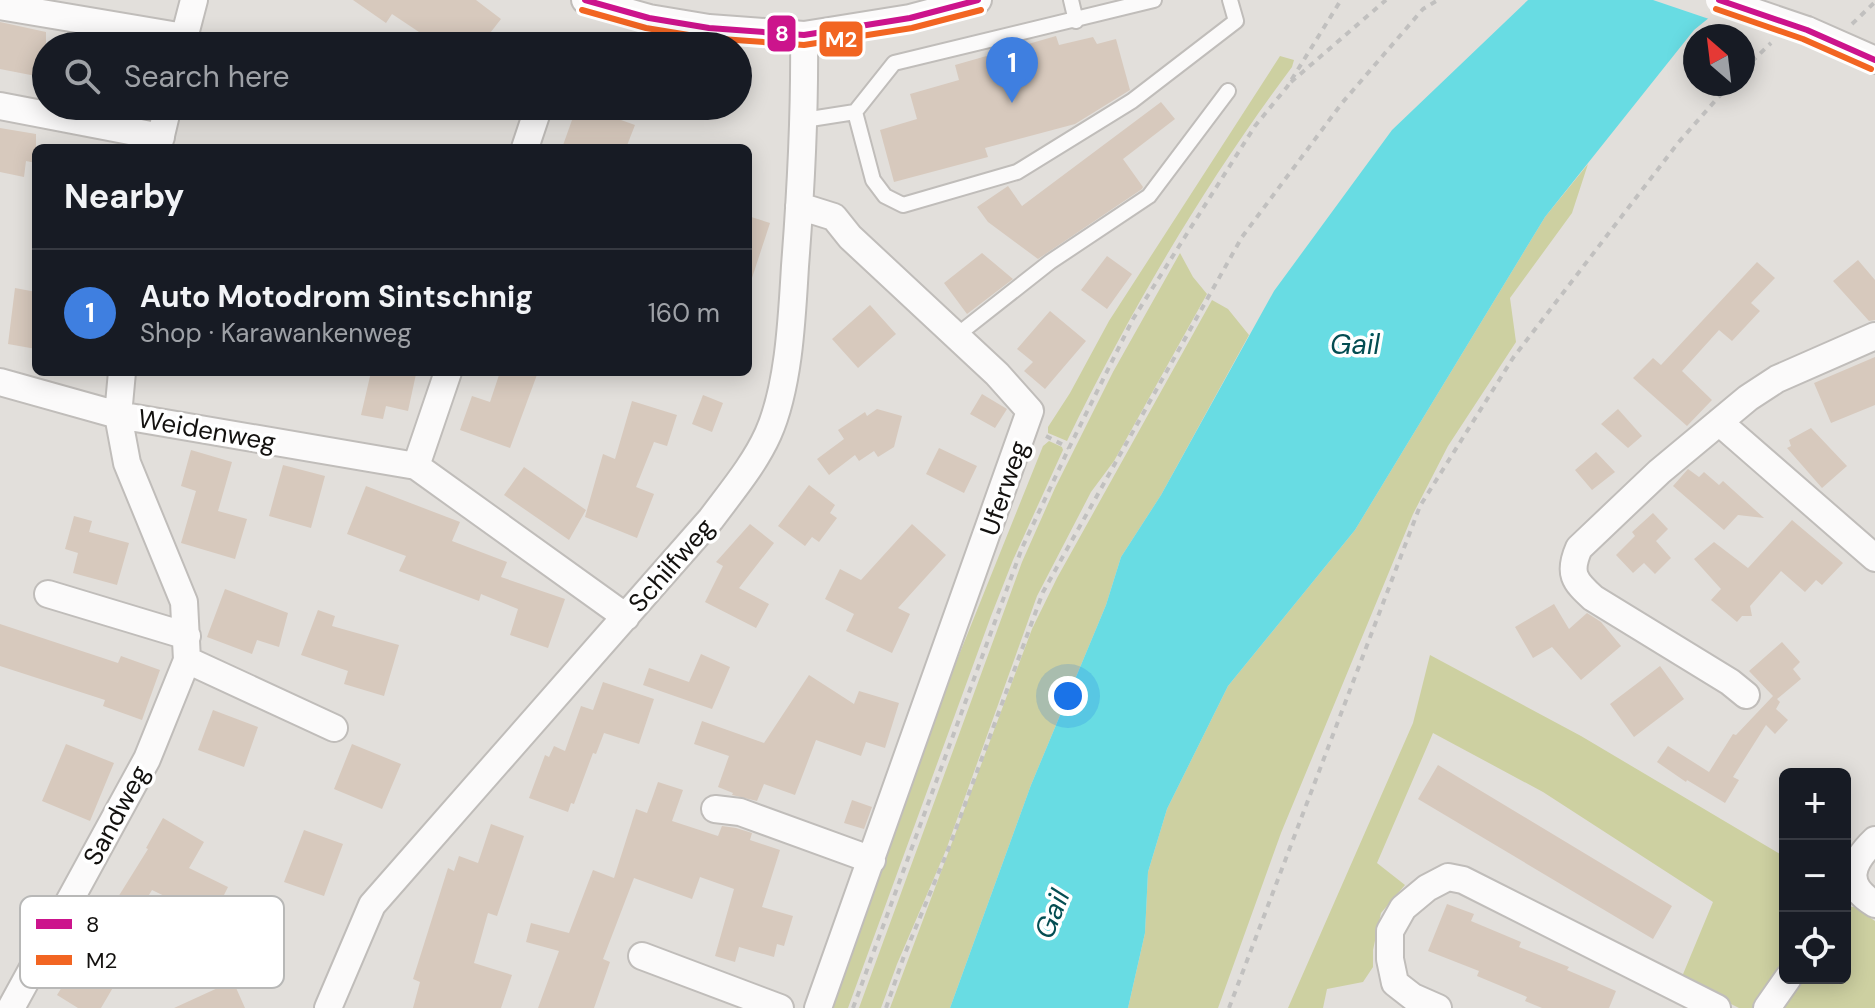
<!DOCTYPE html>
<meta charset="utf-8">
<style>
body{margin:0;font-family:"DM Sans",sans-serif;background:#20242c;color:#f1f3f6}
.controls{position:absolute;right:24px;bottom:24px;display:grid;overflow:hidden;border-radius:12px;box-shadow:0 4px 20px #0003}
.controls button{width:72px;height:72px;display:grid;place-items:center;padding:0;border:0;border-bottom:2px solid #363941;background:#171b24;color:#f1f3f6;font:40px sans-serif}
.compass{position:absolute;left:1683px;top:24px;width:72px;height:72px;border-radius:50%;background:#171b24;box-shadow:0 4px 20px #0003;rotate:332deg}
.you{position:absolute;left:1068px;top:696px;width:28px;height:28px;margin:-20px;border:6px solid #fff;border-radius:50%;background:#1a73e8;box-shadow:0 0 0 12px #1a73e833}
.badge{display:grid;place-items:center;width:52px;height:52px;border-radius:50%;background:#aeaeae;color:#fff;font-size:26px;font-weight:700}
.pin{position:absolute;translate:-50% -66px;filter:drop-shadow(0 2px 4px #0008)}
.pin::after{content:'';position:absolute;top:42px;width:28px;height:24px;background:inherit;clip-path:polygon(0 0,100% 0,50% 100%)}
.list{margin:0;padding:0;list-style:none}
h2{display:flex;justify-content:space-between;align-items:center;height:104px;margin:0;padding:0 32px;font-size:34px}
h2 small{font-size:26px;font-weight:400;color:#9ea1a6}
.list li{display:grid;grid-template-columns:52px 1fr auto;gap:24px;align-items:center;box-sizing:border-box;height:128px;padding:0 32px;border-top:2px solid #363941}
.list b{display:block;font-size:30px;white-space:nowrap}
.list p{margin:0;font-size:26px;white-space:nowrap;color:#9ea1a6}
.list em{font-size:26px;font-style:normal;color:#9ea1a6}
.icon{flex:none;width:44px;height:44px;fill:none;stroke:currentColor;stroke-width:2;stroke-linecap:round;stroke-linejoin:round}
.map{position:relative;flex:none;width:1875px;height:1008px;overflow:hidden}
.search{position:absolute;background:#171b24;box-shadow:0 4px 20px #0003;left:32px;top:32px;width:720px;height:88px;display:flex;align-items:center;gap:20px;box-sizing:border-box;padding:0 28px;border-radius:44px;color:#9ea1a6;font-size:30px}
.panel{position:absolute;background:#171b24;box-shadow:0 4px 20px #0003;left:32px;top:144px;width:720px;height:232px;border-radius:12px}
.map>svg:first-child{display:block}
.green{fill:#cdd0a1}
.water{fill:#68dce3}
.pier{fill:#e2dfdb}
.building{fill:#d7c9bd}
.lines{fill:none;stroke-linecap:round;stroke-linejoin:round}
.lane-casing{stroke:#c0bdba;stroke-width:18}
.street-casing{stroke:#c0bdba;stroke-width:30}
.path{stroke:#c1c0bf;stroke-width:4;stroke-dasharray:6 6;stroke-linecap:butt}
.lane{stroke:#fbfafa;stroke-width:14}
.street{stroke:#fbfafa;stroke-width:26}
.street-bridge-casing{stroke:#c0bdba;stroke-width:30;stroke-linecap:butt}
.street-bridge{stroke:#fbfafa;stroke-width:26}
.bus-1-casing{stroke:#fff;stroke-width:12}
.bus-2-casing{stroke:#fff;stroke-width:12}
.bus-1{stroke:#cc148c;stroke-width:6}
.bus-2{stroke:#f26522;stroke-width:6}
.labels{text-anchor:middle;dominant-baseline:central;stroke-width:7;stroke-linejoin:round;paint-order:stroke}
.street-label{font-size:26px;fill:#13110f;stroke:#fff}
.water-label{font-size:28px;font-style:italic;fill:#044d52;stroke:#fff}
.key{fill:#fff;stroke:#b8b8b7;stroke-width:2}
.key-label{font-size:22px;fill:#13110f}
.line-badge{stroke:#fff;stroke-width:3}
.badge-label{font-size:22px;text-anchor:middle;font-weight:bold;fill:#fff}
</style>
<div class="map">
<svg width="1875" height="1008" viewBox="0 0 1875 1008">
<rect width="100%" height="100%" fill="#e2dfdb"/>
<path class="green" d="M 1280,56 L 1294,60 L 1292,67 C 1205,183 1130,311 1067,441 L 1048,433 L 1048,427 L 1070,393 L 1109,321 Z
M 1588,164 L 1572,213 L 1510,298 L 1516,342 L 1448,446 L 1413,514 L 1281,833 L 1218,1008 L 1128,1008 L 1145,933 L 1148,872 L 1167,809 L 1228,686 L 1355,530 L 1545,217 Z
M 1180,253 L 1193,277 L 1207,294 L 1114,461 L 1091,492 L 1037,596 L 946,850 L 897,964 L 881,1008 L 859,1008 L 1022,562 L 1055,488 L 1113,372 Z
M 1212,300 L 1228,309 L 1249,335 L 1161,495 L 1121,557 L 1106,605 L 1031,785 L 950,1008 L 890,1008 L 1032,629 L 1057,578 Z
M 1049,441 L 1062,447 L 1063,450 L 1013,560 L 991,616 L 848,1008 L 831,1008 L 955,665 L 1043,446 Z
M 1430,655 L 1581,736 L 1785,857 L 1785,960 L 1762,1000 L 1755,1008 L 1739,1008 L 1681,979 L 1713,902 L 1543,792 L 1433,733 L 1377,863 L 1405,885 L 1381,913 L 1373,950 L 1373,967 L 1363,982 L 1327,989 L 1323,1008 L 1288,1008 L 1413,723 Z
M 1845,906 L 1854,907 L 1875,921 L 1875,1008 L 1783,1008 L 1800,978 L 1845,978 Z"/>
<path class="water" d="M 1528,0 L 1731,0 L 1694,30 L 1545,217 L 1355,530 L 1228,686 L 1167,809 L 1148,872 L 1145,933 L 1128,1008 L 950,1008 L 1031,785 L 1106,605 L 1121,557 L 1161,495 L 1274,291 L 1392,130 Z"/>
<path class="pier" d="M 1653,0 L 1735,0 L 1712,20 Z"/>
<path class="building" d="M 353,0 L 476,0 L 501,19 L 480,46 L 440,46 L 392,14 L 386,23 Z
M 0,22 L 46,32 L 46,78 L 0,69 Z
M 1056,36 L 1059,45 L 1093,37 L 1097,44 L 1116,39 L 1130,90 L 1075,124 L 985,148 L 988,157 L 894,182 L 880,130 L 917,119 L 910,94 L 959,80 L 955,65 Z
M 1161,102 L 1175,119 L 1123,159 L 1143,187 L 1142,189 L 1038,259 L 988,222 L 977,207 L 1008,186 L 1022,206 Z
M 577,106 L 611,106 L 607,115 L 635,125 L 626,148 L 562,148 Z
M 0,128 L 36,134 L 36,163 L 26,161 L 24,177 L 0,172 Z
M 748,216 L 770,223 L 752,278 L 748,278 Z
M 982,253 L 1013,279 L 967,314 L 944,283 Z
M 1107,256 L 1132,274 L 1107,309 L 1081,290 Z
M 1858,260 L 1875,280 L 1875,320 L 1869,321 L 1833,281 Z
M 1757,262 L 1775,278 L 1751,303 L 1760,311 L 1732,341 L 1719,330 L 1682,371 L 1712,400 L 1687,426 L 1633,378 L 1653,358 L 1661,365 Z
M 15,288 L 36,292 L 36,349 L 8,344 Z
M 870,305 L 896,334 L 858,368 L 832,339 Z
M 1050,311 L 1086,341 L 1045,389 L 1024,371 L 1033,362 L 1017,349 Z
M 1875,357 L 1875,405 L 1831,423 L 1814,383 Z
M 371,372 L 416,374 L 408,411 L 386,406 L 383,419 L 361,415 Z
M 500,372 L 538,372 L 510,448 L 460,430 L 472,396 L 490,402 Z
M 982,394 L 1007,409 L 995,428 L 970,414 Z
M 703,395 L 723,403 L 712,432 L 692,424 Z
M 632,401 L 677,415 L 667,446 L 654,442 L 636,487 L 654,494 L 637,538 L 585,517 L 603,454 L 615,459 Z
M 877,409 L 902,416 L 894,447 L 878,457 L 874,451 L 859,461 L 855,455 L 829,475 L 817,459 L 844,439 L 838,430 L 865,412 L 867,416 Z
M 1618,409 L 1642,436 L 1628,448 L 1601,424 Z
M 1811,428 L 1847,466 L 1822,488 L 1787,448 L 1791,446 L 1789,440 Z
M 939,448 L 977,466 L 964,493 L 926,474 Z
M 191,450 L 232,462 L 218,511 L 247,519 L 235,559 L 181,543 L 196,491 L 181,486 Z
M 1596,452 L 1615,472 L 1592,490 L 1575,470 Z
M 283,465 L 325,476 L 311,528 L 269,516 Z
M 524,467 L 586,510 L 569,540 L 504,495 Z
M 1688,469 L 1699,477 L 1704,472 L 1719,485 L 1723,481 L 1764,518 L 1738,515 L 1724,530 L 1673,486 Z
M 809,485 L 835,505 L 830,513 L 837,518 L 819,542 L 812,537 L 805,546 L 778,526 Z
M 366,486 L 460,522 L 452,541 L 507,562 L 501,577 L 565,599 L 548,648 L 510,635 L 518,609 L 481,594 L 479,601 L 399,571 L 406,556 L 347,534 Z
M 1653,513 L 1668,529 L 1656,541 L 1671,558 L 1655,574 L 1644,563 L 1633,573 L 1616,555 L 1635,536 L 1632,532 Z
M 74,516 L 92,521 L 89,532 L 129,543 L 117,585 L 73,573 L 78,553 L 65,549 Z
M 1792,520 L 1843,563 L 1822,585 L 1816,580 L 1805,592 L 1781,571 L 1750,606 L 1752,616 L 1742,616 L 1737,622 L 1711,600 L 1721,589 L 1694,559 L 1714,542 L 1748,568 Z
M 750,524 L 774,543 L 739,588 L 769,604 L 756,628 L 705,602 L 723,566 L 716,562 Z
M 912,524 L 946,555 L 898,608 L 910,614 L 892,653 L 846,631 L 854,614 L 825,599 L 840,569 L 861,580 Z
M 225,589 L 288,613 L 279,647 L 257,640 L 252,654 L 207,637 Z
M 1554,604 L 1569,629 L 1587,613 L 1601,622 L 1621,646 L 1581,680 L 1552,647 L 1533,658 L 1515,627 Z
M 318,610 L 335,616 L 332,626 L 399,645 L 384,696 L 344,684 L 348,671 L 301,655 Z
M 0,624 L 118,663 L 121,656 L 160,670 L 142,720 L 103,706 L 105,700 L 0,666 Z
M 1782,642 L 1800,662 L 1793,669 L 1801,679 L 1777,699 L 1780,702 L 1776,709 L 1788,720 L 1775,734 L 1766,725 L 1733,777 L 1739,780 L 1725,803 L 1687,780 L 1686,782 L 1657,762 L 1668,746 L 1709,772 L 1733,734 L 1736,735 L 1773,696 L 1749,671 Z
M 701,654 L 730,667 L 712,709 L 643,685 L 649,668 L 689,682 Z
M 1660,666 L 1684,699 L 1634,737 L 1610,704 Z
M 809,675 L 854,704 L 859,691 L 899,703 L 885,748 L 866,742 L 861,756 L 816,740 L 795,795 L 764,784 L 757,801 L 732,795 L 733,793 L 718,787 L 729,756 L 694,744 L 702,721 L 764,743 Z
M 603,682 L 654,699 L 639,744 L 604,733 L 596,754 L 593,753 L 574,804 L 571,803 L 568,812 L 529,798 L 545,755 L 549,757 L 554,746 L 565,751 L 581,706 L 593,710 Z
M 213,710 L 258,727 L 244,767 L 198,750 Z
M 66,744 L 114,763 L 90,821 L 42,801 Z
M 352,744 L 401,764 L 382,809 L 334,789 Z
M 1438,765 L 1672,906 L 1653,939 L 1418,799 Z
M 658,782 L 683,790 L 672,821 L 718,836 L 722,826 L 736,828 L 752,833 L 750,840 L 780,850 L 762,907 L 793,916 L 784,946 L 777,944 L 774,957 L 739,947 L 735,962 L 715,956 L 734,889 L 700,877 L 692,899 L 634,878 L 603,959 L 610,962 L 594,1008 L 538,1008 L 559,951 L 526,942 L 531,923 L 569,933 L 593,870 L 614,878 L 636,809 L 647,813 Z
M 852,800 L 872,807 L 864,829 L 844,823 Z
M 163,818 L 204,842 L 189,868 L 228,887 L 212,919 L 152,890 L 133,921 L 144,927 L 114,977 L 118,979 L 101,1008 L 78,1008 L 57,995 L 148,849 L 146,848 Z
M 491,824 L 524,836 L 497,916 L 488,913 L 474,963 L 512,975 L 501,1008 L 413,1008 L 420,982 L 413,979 L 448,868 L 454,871 L 459,856 L 478,863 Z
M 304,830 L 343,844 L 324,896 L 284,882 Z
M 1447,904 L 1474,914 L 1471,921 L 1521,942 L 1519,947 L 1569,967 L 1567,970 L 1616,991 L 1609,1008 L 1542,1008 L 1525,1001 L 1527,997 L 1477,976 L 1479,971 L 1428,951 Z
M 233,981 L 245,1008 L 174,1008 Z"/>
<g class="lines">
<defs>
<path id="lane" d="M 1071,0 L 1076,21
M 855,112 L 894,63 L 1154,0
M 804,120 L 855,112 L 873,180 L 885,196 L 903,205 L 1017,172 L 1132,101 L 1236,21 L 1230,0
M 956,336 L 1050,262 L 1149,196 L 1228,91"/>
<path id="street" d="M 585,0 L 649,18 L 709,28 L 804,35 L 910,18 L 978,0
M 0,6 L 184,37
M 1807,30 L 1875,60
M 182,46 L 194,0
M 0,106 L 161,137
M 158,148 L 168,106
M 525,148 L 538,109
M 799,206 L 834,217 L 850,237 L 997,374 L 1030,411 L 818,1008
M 0,382 L 118,415 L 416,466 L 626,617
M 1719,422 L 1875,558
M 416,466 L 448,372
M 48,594 L 187,636
M 187,660 L 334,728
M 1746,695 L 1730,682 L 1593,598 C 1574,581 1568,573 1579,548 L 1659,472 L 1748,398 L 1777,379 L 1875,336
M 715,809 L 740,812 L 872,860
M 1875,840 C 1852,862 1841,884 1875,904
M 642,956 L 780,1008
M 11,1008 L 147,759 L 187,660 L 184,602 L 127,463 L 118,415 L 122,372
M 328,1008 L 372,905 L 711,519 C 731,492 754,465 768,434 C 789,387 792,317 795,266 C 801,189 805,113 804,35
M 1438,1008 L 1413,997 L 1395,983 L 1390,959 L 1390,931 L 1403,908 L 1427,888 L 1448,877 L 1463,880 L 1717,1008
M 1767,1008 L 1788,978"/>
</defs>
<use href="#lane" class="lane-casing"/>
<use href="#street" class="street-casing"/>
<path class="path" d="M 1852,24 L 1875,2
M 1743,70 L 1771,43
M 1291,82 L 1386,0
M 1046,436 L 1069,448
M 853,1008 L 1022,548 L 1069,448 L 1133,319 L 1255,126 L 1287,87 L 1341,0
M 886,1008 L 904,956 L 950,845 L 1043,592 L 1242,237 L 1342,103 L 1423,9 L 1438,0
M 1229,1008 L 1420,506 L 1513,358 L 1678,143 L 1730,84"/>
<use href="#lane" class="lane"/>
<use href="#street" class="street"/>
<defs>
<path id="street-bridge" d="M 1719,0 L 1807,30"/>
</defs>
<use href="#street-bridge" class="street-bridge-casing"/>
<use href="#street-bridge" class="street-bridge"/>
<defs>
<path id="bus-1" d="M 585,0 L 649,18 L 709,28 L 804,35 L 910,18 L 978,0
M 1719,0 L 1807,30 L 1875,60"/>
<path id="bus-2" d="M 1716,9 L 1803,39 L 1871,69
M 582,10 L 646,28 L 707,38 L 804,45 L 912,28 L 981,10"/>
</defs>
<use href="#bus-1" class="bus-1-casing"/>
<use href="#bus-2" class="bus-2-casing"/>
<use href="#bus-1" class="bus-1"/>
<use href="#bus-2" class="bus-2"/>
</g>
<g class="labels">
<g class="street-label">
<text transform="translate(207 430) rotate(10)">Weidenweg</text>
<text transform="translate(1004 488) rotate(-71)">Uferweg</text>
<text transform="translate(671 565) rotate(-49)">Schilfweg</text>
<text transform="translate(116 815) rotate(-62)">Sandweg</text>
</g>
<g class="water-label">
<text x="1355" y="344">Gail</text>
<text transform="translate(1052 914) rotate(-68)">Gail</text>
</g>
</g>
<rect x="20" y="896" width="264" height="92" rx="12" class="key"/>
<rect x="36" y="919" width="36" height="10" fill="#cc148c"/>
<rect x="36" y="955" width="36" height="10" fill="#f26522"/>
<g class="key-label">
<text x="86" y="932">8</text>
<text x="86" y="968">M2</text>
</g>
<g class="line-badge">
<rect x="766" y="14" width="31" height="39" rx="8" fill="#cc148c"/>
<rect x="818" y="20" width="46" height="38" rx="8" fill="#f26522"/>
</g>
<g class="badge-label">
<text x="782" y="41">8</text>
<text x="841" y="47">M2</text>
</g>
</svg>
<div class="controls">
<button>+</button>
<button>−</button>
<button><svg class="icon" aria-label="locate" viewBox="0 0 24 24"><circle cx="12" cy="12" r="6"/><path d="M12 2v4M12 18v4M2 12h4M18 12h4"/></svg></button>
</div>
<svg class="compass" viewBox="-18 -18 36 36"><path d="M0-13l5 13h-10z" fill="#e53935"/><path d="M0 13l5-13h-10z" fill="#9ea1a6"/></svg>
<div class="you"></div>
<div class="pin badge" style="left:1012px;top:103px;background:#3f7fe0">1</div>
<div class="search"><svg class="icon" aria-label="search" viewBox="0 0 24 24"><circle cx="10" cy="10" r="6"/><path d="M15 15l6 6"/></svg>Search here</div>
<section class="panel">
<h2>Nearby<small></small></h2>
<ul class="list">
<li><span class="badge" style="background:#3f7fe0">1</span><div><b>Auto Motodrom Sintschnig</b><p>Shop · Karawankenweg</p></div><em>160 m</em></li>
</ul>
</section>
</div>
